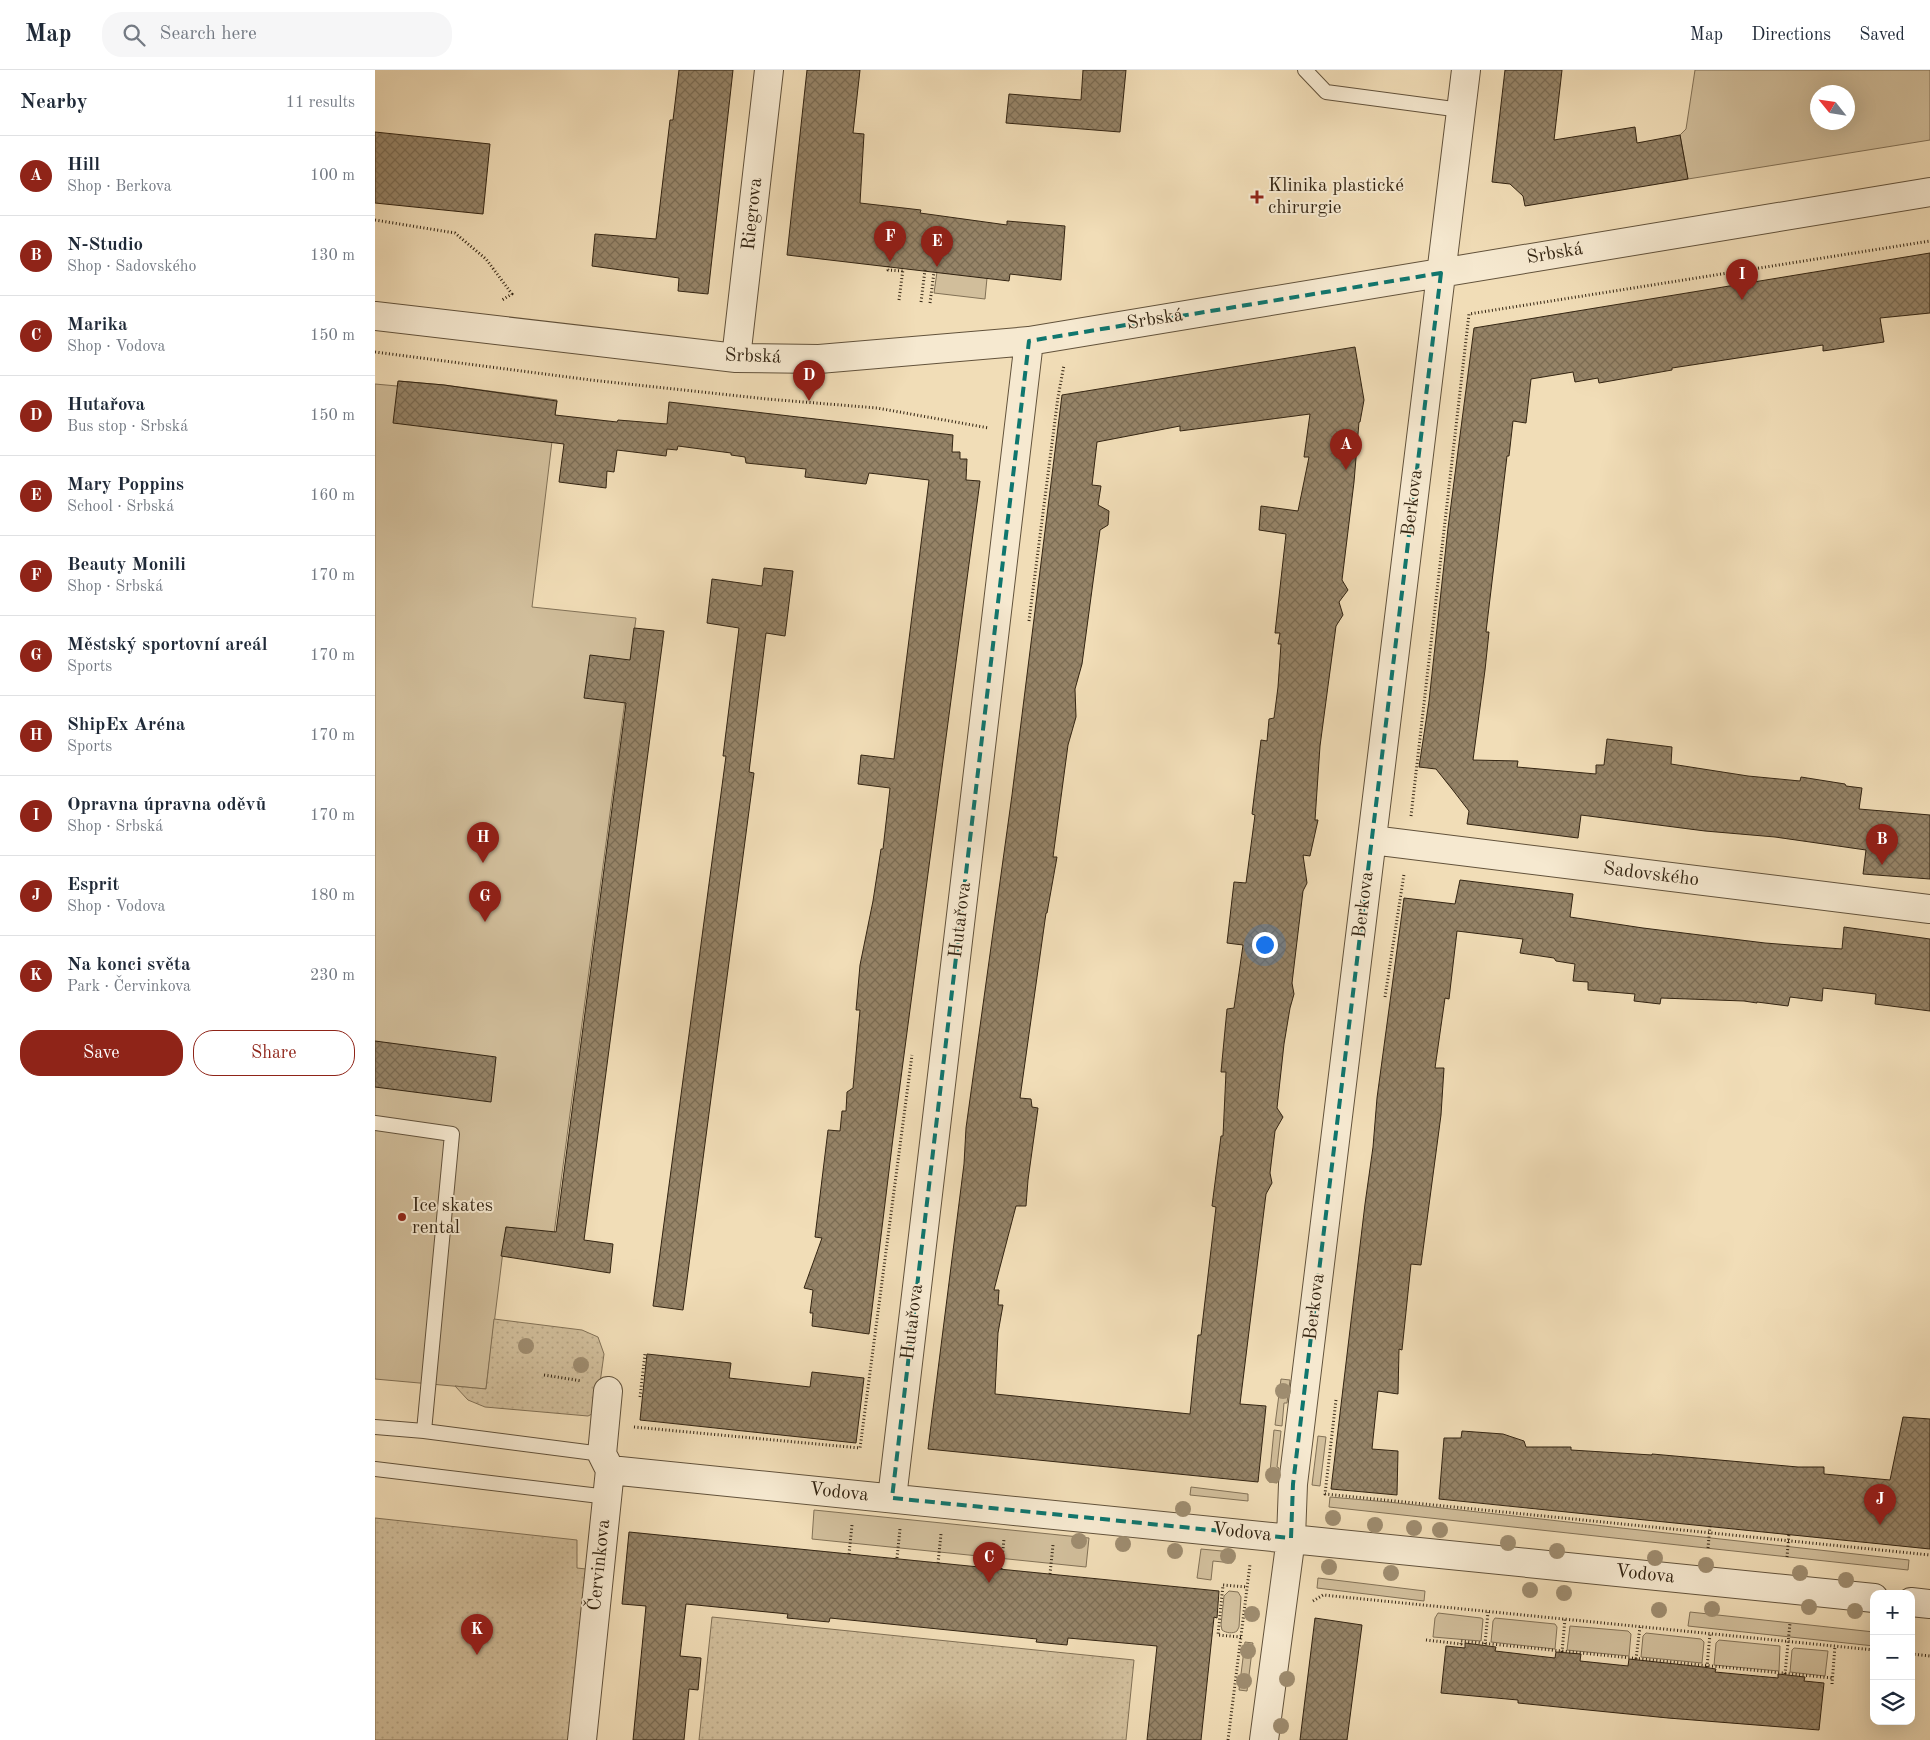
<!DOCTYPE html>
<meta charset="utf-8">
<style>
body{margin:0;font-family:"Old Standard TT",serif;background:#f6f6f7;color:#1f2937}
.controls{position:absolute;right:15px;bottom:15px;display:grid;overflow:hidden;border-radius:10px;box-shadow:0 5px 20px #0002}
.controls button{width:45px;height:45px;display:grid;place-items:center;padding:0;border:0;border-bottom:1px solid #e0e1e3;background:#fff;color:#1f2937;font:25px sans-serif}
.compass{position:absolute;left:1435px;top:15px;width:45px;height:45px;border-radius:50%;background:#fff;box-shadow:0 5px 20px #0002;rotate:300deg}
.you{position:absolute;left:889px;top:874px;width:18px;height:18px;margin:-12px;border:4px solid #fff;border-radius:50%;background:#1a73e8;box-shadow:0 0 0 8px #1a73e833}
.badge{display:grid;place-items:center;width:32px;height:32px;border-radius:50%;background:#8f2418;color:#fff;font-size:16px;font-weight:700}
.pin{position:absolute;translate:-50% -41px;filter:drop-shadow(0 1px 2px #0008)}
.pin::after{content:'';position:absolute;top:26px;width:18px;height:15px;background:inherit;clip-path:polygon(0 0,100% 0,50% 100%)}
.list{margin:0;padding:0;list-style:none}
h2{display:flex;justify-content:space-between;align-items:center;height:65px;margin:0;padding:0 20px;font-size:21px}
h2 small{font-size:16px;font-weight:400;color:#747a83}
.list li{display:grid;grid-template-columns:32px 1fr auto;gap:15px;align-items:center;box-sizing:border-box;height:80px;padding:0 20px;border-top:1px solid #e0e1e3}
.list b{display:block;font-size:19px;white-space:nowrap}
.list p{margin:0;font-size:16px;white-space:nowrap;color:#747a83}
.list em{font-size:16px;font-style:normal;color:#747a83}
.actions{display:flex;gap:10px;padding:15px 20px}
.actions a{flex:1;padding:11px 0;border:1px solid #8f2418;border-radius:20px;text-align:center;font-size:18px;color:#8f2418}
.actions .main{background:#8f2418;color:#fff}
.icon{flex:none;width:28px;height:28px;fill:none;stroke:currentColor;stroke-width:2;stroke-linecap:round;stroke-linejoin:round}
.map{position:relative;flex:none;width:1555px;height:1670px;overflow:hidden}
header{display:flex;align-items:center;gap:30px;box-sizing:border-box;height:70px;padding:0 25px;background:#fff;border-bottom:1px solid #e0e1e3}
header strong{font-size:24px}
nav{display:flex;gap:28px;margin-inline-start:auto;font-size:18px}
.search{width:350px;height:45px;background:#f6f6f7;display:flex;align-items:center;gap:12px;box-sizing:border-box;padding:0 18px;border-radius:20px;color:#747a83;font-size:19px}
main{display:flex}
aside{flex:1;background:#fff}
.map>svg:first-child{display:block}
.grass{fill:#d1be9b;stroke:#827156;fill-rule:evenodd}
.park{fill:url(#park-dots);stroke:#827156}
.building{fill:url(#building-cross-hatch);stroke:#332412;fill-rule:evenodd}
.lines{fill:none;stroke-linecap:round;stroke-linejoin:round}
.lane-casing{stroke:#62523b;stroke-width:16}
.street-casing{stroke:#62523b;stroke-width:30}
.path{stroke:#332412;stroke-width:3;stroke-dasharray:1 2.5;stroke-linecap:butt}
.lane{stroke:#f6e9d0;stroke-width:14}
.street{stroke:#f6e9d0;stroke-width:28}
.tree{fill:#9e8c6f}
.marked{fill:none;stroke:#0f766e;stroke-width:4;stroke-dasharray:10 6;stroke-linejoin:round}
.poi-dot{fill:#8f2418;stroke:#f6e9d0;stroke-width:2}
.labels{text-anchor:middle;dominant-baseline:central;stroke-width:4;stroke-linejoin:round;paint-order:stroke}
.poi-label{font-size:19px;fill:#332412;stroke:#f6e9d0;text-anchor:start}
.street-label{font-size:19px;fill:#332412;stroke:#f6e9d0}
</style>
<header>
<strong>Map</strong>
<div class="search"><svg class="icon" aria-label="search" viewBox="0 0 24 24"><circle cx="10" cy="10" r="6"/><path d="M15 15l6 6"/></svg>Search here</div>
<nav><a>Map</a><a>Directions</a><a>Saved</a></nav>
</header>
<main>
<aside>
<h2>Nearby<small>11 results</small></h2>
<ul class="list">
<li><span class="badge">A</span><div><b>Hill</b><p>Shop · Berkova</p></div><em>100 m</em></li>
<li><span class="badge">B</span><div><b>N-Studio</b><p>Shop · Sadovského</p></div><em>130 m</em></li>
<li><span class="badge">C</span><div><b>Marika</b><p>Shop · Vodova</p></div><em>150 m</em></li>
<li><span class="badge">D</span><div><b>Hutařova</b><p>Bus stop · Srbská</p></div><em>150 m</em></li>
<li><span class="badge">E</span><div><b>Mary Poppins</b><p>School · Srbská</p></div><em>160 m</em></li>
<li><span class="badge">F</span><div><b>Beauty Monili</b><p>Shop · Srbská</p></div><em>170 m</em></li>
<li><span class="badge">G</span><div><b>Městský sportovní areál</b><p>Sports</p></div><em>170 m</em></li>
<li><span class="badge">H</span><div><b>ShipEx Aréna</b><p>Sports</p></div><em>170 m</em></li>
<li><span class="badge">I</span><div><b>Opravna úpravna oděvů</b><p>Shop · Srbská</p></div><em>170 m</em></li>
<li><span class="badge">J</span><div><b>Esprit</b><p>Shop · Vodova</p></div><em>180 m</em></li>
<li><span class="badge">K</span><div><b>Na konci světa</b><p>Park · Červinkova</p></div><em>230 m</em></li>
</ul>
<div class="actions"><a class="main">Save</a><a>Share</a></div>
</aside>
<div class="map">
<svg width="1555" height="1670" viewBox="0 0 1555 1670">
<defs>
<pattern id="park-dots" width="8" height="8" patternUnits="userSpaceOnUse" patternTransform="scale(1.25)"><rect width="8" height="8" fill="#d1be9b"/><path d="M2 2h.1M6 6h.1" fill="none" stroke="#b4a384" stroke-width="1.8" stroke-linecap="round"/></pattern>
<pattern id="building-cross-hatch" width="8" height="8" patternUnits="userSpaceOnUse" patternTransform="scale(1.25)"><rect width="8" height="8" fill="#968468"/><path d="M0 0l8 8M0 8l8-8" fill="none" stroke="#7b6c54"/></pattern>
</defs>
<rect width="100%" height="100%" fill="#f1ddb7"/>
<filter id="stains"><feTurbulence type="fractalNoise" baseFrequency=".004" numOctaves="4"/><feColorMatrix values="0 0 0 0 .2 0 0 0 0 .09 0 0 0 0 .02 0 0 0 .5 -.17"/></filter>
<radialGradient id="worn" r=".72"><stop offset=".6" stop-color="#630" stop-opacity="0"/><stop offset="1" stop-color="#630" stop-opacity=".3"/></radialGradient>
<path class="grass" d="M 1320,0 L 1555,0 L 1555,70 L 1313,109 L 1305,65 L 1311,59 ZM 1442,22 L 1472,22 L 1472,52 L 1442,52 Z
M 562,202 L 612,208 L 610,229 L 559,223 Z
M 24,311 L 69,315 L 182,330 L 157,537 L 261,548 L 179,1164 L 131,1157 L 111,1319 L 0,1309 L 0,314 L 22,316 Z
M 906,1309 L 915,1310 L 912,1333 L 909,1333 L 907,1356 L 900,1355 Z
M 899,1360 L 906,1361 L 902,1397 L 904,1398 L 902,1413 L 894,1412 Z
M 943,1366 L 951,1367 L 945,1416 L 937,1415 Z
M 816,1417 L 873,1424 L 873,1431 L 815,1425 Z
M 955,1427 L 1013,1432 L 1534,1490 L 1533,1500 L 954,1437 Z
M 439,1440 L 714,1468 L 711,1497 L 437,1469 Z
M 826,1479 L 857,1482 L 857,1493 L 838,1491 L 836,1510 L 822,1508 Z
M 943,1508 L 1050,1521 L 1049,1531 L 942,1518 Z
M 854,1521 L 863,1522 L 866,1527 L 864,1557 L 862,1561 C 858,1564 851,1563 847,1560 L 846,1555 L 849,1526 Z
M 1315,1542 L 1499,1562 L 1499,1576 L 1313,1556 Z
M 1063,1543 L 1106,1548 L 1108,1549 L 1106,1571 L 1058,1567 L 1060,1548 Z
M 1120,1548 L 1180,1554 L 1182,1557 L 1180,1579 L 1116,1572 L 1118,1551 Z
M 1195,1556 L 1253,1561 L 1256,1564 L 1254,1586 L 1192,1580 Z
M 1271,1563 L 1326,1569 L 1329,1572 L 1327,1593 L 1266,1587 L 1268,1566 Z
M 1344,1570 L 1405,1576 L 1404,1601 L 1339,1595 L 1341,1573 Z
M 870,1572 L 878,1573 L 872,1621 L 864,1620 Z
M 1419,1578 L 1453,1581 L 1450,1606 L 1415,1602 L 1417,1580 Z"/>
<path class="park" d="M 119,1249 L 207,1260 L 223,1267 L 229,1284 L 221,1342 L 213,1346 L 110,1337 L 93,1330 L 80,1316 L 111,1319 Z
M 0,1448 L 202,1470 L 202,1498 L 211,1499 L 195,1670 L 0,1670 Z
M 337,1547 L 759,1590 L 751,1670 L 324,1670 Z"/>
<path class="building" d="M 304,0 L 358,0 L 333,224 L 303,221 L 304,208 L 217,196 L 220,164 L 281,169 L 295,50 L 298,50 Z
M 432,0 L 485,0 L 478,63 L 489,64 L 485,133 L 546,140 L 545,143 L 632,155 L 632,151 L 690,156 L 686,210 L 635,204 L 634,211 L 412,185 Z
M 708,0 L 751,0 L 745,62 L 631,53 L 634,24 L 706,30 Z
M 1130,0 L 1187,0 L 1179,70 L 1260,57 L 1262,73 L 1305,65 L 1313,109 L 1150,136 L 1148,126 L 1135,114 L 1117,112 Z
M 0,62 L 115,74 L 108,144 L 0,133 Z
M 1555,183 L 1555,243 L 1505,248 L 1509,272 L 1448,281 L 1448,275 L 1297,298 L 1297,300 L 1224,313 L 1223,308 L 1200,312 L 1198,302 L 1156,309 L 1151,353 L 1138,351 L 1134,386 L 1132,386 L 1111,562 L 1114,562 L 1110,600 L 1098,690 L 1143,691 L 1142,697 L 1221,704 L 1221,695 L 1229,695 L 1232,669 L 1297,677 L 1296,694 L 1373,706 L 1425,711 L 1426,707 L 1470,714 L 1471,716 L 1487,718 L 1484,739 L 1555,745 L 1555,809 L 1488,804 L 1491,780 L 1400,767 L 1330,761 L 1206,745 L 1203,768 L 1092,754 L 1094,741 L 1077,719 L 1061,699 L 1044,697 L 1054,631 L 1073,458 L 1099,258 Z
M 980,277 L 989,330 L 985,352 L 984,352 L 979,412 L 967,510 L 973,520 L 964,532 L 968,545 L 961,556 L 945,676 L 940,750 L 943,750 L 935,786 L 928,785 L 932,813 L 928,821 L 917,913 L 919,924 L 915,938 L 909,974 L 902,1038 L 908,1047 L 900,1061 L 895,1103 L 897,1113 L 891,1124 L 865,1334 L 891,1336 L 883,1412 L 553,1379 L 589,1094 L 591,1058 L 637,725 L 687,325 ZM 935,344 L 929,387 L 934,387 L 923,441 L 886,436 L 884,460 L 911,464 L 900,563 L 905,563 L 903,574 L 906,574 L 903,617 L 899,648 L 894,649 L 892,671 L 886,670 L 877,744 L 880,745 L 871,813 L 859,812 L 852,873 L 868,875 L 859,938 L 852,939 L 846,1002 L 851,1002 L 848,1066 L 846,1066 L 837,1136 L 841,1137 L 826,1265 L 823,1265 L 815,1344 L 620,1324 L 623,1263 L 628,1235 L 623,1235 L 624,1220 L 619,1220 L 641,1136 L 651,1136 L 653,1110 L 663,1038 L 657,1037 L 656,1029 L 645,1028 L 671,843 L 672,843 L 682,787 L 678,787 L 693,675 L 701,647 L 700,619 L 707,594 L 725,460 L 733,455 L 734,441 L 723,435 L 726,416 L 717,415 L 722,372 L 805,356 L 805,361 Z
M 23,311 L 69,315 L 182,331 L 180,345 L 242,352 L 243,350 L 292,354 L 294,332 L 578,365 L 577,382 L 585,382 L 585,389 L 592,389 L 591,410 L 605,411 L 518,1068 L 494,1264 L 437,1256 L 438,1243 L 435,1243 L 438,1220 L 429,1218 L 447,1168 L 440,1167 L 453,1060 L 465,1061 L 467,1041 L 471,1041 L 472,1022 L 478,1018 L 485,940 L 481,940 L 485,895 L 498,831 L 506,779 L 508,779 L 515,718 L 483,714 L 486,685 L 519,689 L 554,410 L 494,403 L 491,414 L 430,407 L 431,399 L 371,393 L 370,387 L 356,385 L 356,383 L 303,376 L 302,380 L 292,379 L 291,386 L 242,380 L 239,402 L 232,401 L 231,418 L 184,412 L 189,374 L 18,353 Z
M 389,498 L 418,501 L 410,566 L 391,563 L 374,702 L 379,703 L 308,1240 L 278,1236 L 351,686 L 348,686 L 364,558 L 332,553 L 337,509 L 387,516 Z
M 259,558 L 289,561 L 209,1170 L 238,1174 L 235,1203 L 126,1186 L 131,1157 L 181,1162 L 251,633 L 209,628 L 215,585 L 255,590 Z
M 1085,810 L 1198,824 L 1195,847 L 1268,858 L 1390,873 L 1467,879 L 1469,857 L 1555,869 L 1555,941 L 1500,934 L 1501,924 L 1448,918 L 1447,931 L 1415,927 L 1413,936 L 1382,932 L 1382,933 L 1369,931 L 1286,928 L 1285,934 L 1259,931 L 1260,924 L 1213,920 L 1213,912 L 1198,911 L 1200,894 L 1181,891 L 1179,888 L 1145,883 L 1148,869 L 1082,861 L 1074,929 L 1070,928 L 1060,998 L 1069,998 L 1066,1045 L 1046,1195 L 1036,1194 L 1027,1280 L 1024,1279 L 1023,1324 L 1003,1321 L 997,1379 L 1023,1381 L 1022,1425 L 956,1419 L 990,1134 L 998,1077 L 1002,1028 L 1029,828 L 1080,834 Z
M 0,971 L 121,987 L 116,1032 L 0,1017 Z
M 272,1284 L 356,1293 L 354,1308 L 435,1317 L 437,1302 L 489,1308 L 481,1373 L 265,1350 Z
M 1528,1347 L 1555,1349 L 1555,1479 L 1064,1429 L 1069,1368 L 1086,1368 L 1087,1361 L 1128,1364 L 1149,1371 L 1151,1377 L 1196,1377 L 1196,1380 L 1277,1385 L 1277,1384 L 1423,1397 L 1449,1397 L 1449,1404 L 1515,1410 Z
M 254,1462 L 844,1521 L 842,1548 L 839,1547 L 826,1670 L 772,1670 L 782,1576 L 693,1568 L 692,1575 L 661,1572 L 662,1569 L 455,1548 L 454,1552 L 412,1548 L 413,1544 L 311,1534 L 305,1586 L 326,1588 L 323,1620 L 314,1619 L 309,1670 L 258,1670 L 271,1536 L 247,1534 Z
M 940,1548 L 987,1555 L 972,1670 L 925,1670 Z
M 1090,1573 L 1121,1577 L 1120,1581 L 1180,1588 L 1181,1582 L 1206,1584 L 1205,1591 L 1253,1596 L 1254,1589 L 1328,1597 L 1341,1599 L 1340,1602 L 1403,1608 L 1403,1604 L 1430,1607 L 1429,1611 L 1449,1613 L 1444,1660 L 1293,1648 L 1143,1633 L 1143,1630 L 1066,1623 L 1071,1576 L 1090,1578 Z"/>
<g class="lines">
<defs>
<path id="lane" d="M 930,0 L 951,22 L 1086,40
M 0,1053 L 77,1064 L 49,1361
M 0,1357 L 49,1361 L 227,1384
M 0,1399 L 233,1427"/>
<path id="street" d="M 0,246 L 361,288 L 444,289 L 654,271 L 1555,122
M 361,288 L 394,0
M 997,770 L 1555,839
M 235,1400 L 1499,1528
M 517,1428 L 654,271
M 1536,1532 L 1555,1534
M 207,1670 L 235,1400 L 227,1384 L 233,1321
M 889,1670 L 916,1468 L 918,1414 L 1091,0"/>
</defs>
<use href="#lane" class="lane-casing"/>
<use href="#street" class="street-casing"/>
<path class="path" d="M 0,150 L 80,163 L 111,189 L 137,224 L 127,230
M 513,196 L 513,200 L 528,201
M 524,230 L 528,199
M 546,232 L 550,200
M 555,233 L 559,202
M 0,282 L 216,310 L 392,329 L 502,338 L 614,358
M 654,551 L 683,327 L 689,295
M 1036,746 L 1094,244 L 1555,171
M 1010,927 L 1029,804
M 169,1305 L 207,1311
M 265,1327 L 270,1284
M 961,1330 L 950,1424 L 1555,1485
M 259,1357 L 485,1378 L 537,985
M 1333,1478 L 1335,1456
M 474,1484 L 477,1455
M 1412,1487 L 1414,1464
M 522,1488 L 525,1459
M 563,1493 L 566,1464
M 626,1499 L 629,1469
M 675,1504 L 678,1475
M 938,1531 L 948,1525 L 1499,1580
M 866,1567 L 843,1565 L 848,1515 L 872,1517
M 1051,1570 L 1086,1574 L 1086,1571 L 1457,1608
M 1110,1574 L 1113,1542
M 1187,1582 L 1190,1549
M 1536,1584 L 1555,1586
M 1261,1589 L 1265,1557
M 1332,1597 L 1335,1564
M 1410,1604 L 1415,1553
M 1457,1614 L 1460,1576
M 853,1670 L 875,1494"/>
<use href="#lane" class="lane"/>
<use href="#street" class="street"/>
</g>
<g class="tree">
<circle cx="151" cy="1276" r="8"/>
<circle cx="206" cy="1295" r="8"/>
<circle cx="908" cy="1321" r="8"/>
<circle cx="898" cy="1405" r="8"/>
<circle cx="808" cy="1439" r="8"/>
<circle cx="958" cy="1448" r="8"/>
<circle cx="1000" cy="1455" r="8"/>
<circle cx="1039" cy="1458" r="8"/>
<circle cx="1065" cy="1460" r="8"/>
<circle cx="704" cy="1471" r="8"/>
<circle cx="1133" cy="1473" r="8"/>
<circle cx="748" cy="1474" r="8"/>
<circle cx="800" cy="1481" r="8"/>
<circle cx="1182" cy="1481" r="8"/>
<circle cx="853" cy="1486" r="8"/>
<circle cx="1280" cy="1488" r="8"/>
<circle cx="1331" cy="1495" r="8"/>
<circle cx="954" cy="1497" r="8"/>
<circle cx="1016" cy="1503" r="8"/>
<circle cx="1425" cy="1503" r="8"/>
<circle cx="1471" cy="1510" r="8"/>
<circle cx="1155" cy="1520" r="8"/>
<circle cx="1189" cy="1523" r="8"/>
<circle cx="1434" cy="1537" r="8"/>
<circle cx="1337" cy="1539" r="8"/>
<circle cx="1284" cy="1540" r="8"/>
<circle cx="1480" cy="1541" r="8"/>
<circle cx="877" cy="1544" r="8"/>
<circle cx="873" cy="1581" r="8"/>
<circle cx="912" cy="1609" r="8"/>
<circle cx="869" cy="1611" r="8"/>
<circle cx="906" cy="1656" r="8"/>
</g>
<path class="marked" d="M 1066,203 L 918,1414 L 916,1468 L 517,1428 L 654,271 Z"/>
<g class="poi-dot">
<path d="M879.5 119.5h5v5h5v5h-5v5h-5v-5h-5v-5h5z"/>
<circle cx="27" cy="1147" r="5"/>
</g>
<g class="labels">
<g class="poi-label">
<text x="893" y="116">Klinika plastické<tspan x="893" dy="22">chirurgie</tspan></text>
<text x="37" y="1136">Ice skates<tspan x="37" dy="22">rental</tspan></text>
</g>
<g class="street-label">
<text transform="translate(378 144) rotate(-84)">Riegrova</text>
<text transform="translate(1180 184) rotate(-10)">Srbská</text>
<text transform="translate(780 250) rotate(-9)">Srbská</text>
<text transform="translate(378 287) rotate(2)">Srbská</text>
<text transform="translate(1038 433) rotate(-83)">Berkova</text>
<text transform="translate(1276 805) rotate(7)">Sadovského</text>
<text transform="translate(989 835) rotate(-83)">Berkova</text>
<text transform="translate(586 850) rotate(-83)">Hutařova</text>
<text transform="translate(940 1237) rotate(-83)">Berkova</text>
<text transform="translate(538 1252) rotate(-83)">Hutařova</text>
<text transform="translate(464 1423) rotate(6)">Vodova</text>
<text transform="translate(867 1463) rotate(6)">Vodova</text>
<text transform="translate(225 1495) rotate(-84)">Červinkova</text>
<text transform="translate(1270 1505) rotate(6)">Vodova</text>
</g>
</g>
<rect width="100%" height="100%" filter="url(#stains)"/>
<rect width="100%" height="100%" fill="url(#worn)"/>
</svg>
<div class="controls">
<button>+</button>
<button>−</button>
<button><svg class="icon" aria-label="layers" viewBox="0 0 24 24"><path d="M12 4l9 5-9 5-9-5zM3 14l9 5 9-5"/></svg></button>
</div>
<svg class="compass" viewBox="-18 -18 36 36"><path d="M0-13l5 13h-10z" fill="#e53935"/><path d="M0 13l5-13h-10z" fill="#747a83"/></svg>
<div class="you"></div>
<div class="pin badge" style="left:971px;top:400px">A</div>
<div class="pin badge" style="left:1507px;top:795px">B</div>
<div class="pin badge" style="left:614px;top:1513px">C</div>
<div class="pin badge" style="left:434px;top:331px">D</div>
<div class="pin badge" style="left:562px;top:197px">E</div>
<div class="pin badge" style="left:515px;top:192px">F</div>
<div class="pin badge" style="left:110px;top:852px">G</div>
<div class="pin badge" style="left:108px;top:793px">H</div>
<div class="pin badge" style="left:1367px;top:230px">I</div>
<div class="pin badge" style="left:1505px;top:1455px">J</div>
<div class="pin badge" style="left:102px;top:1585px">K</div>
</div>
</main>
